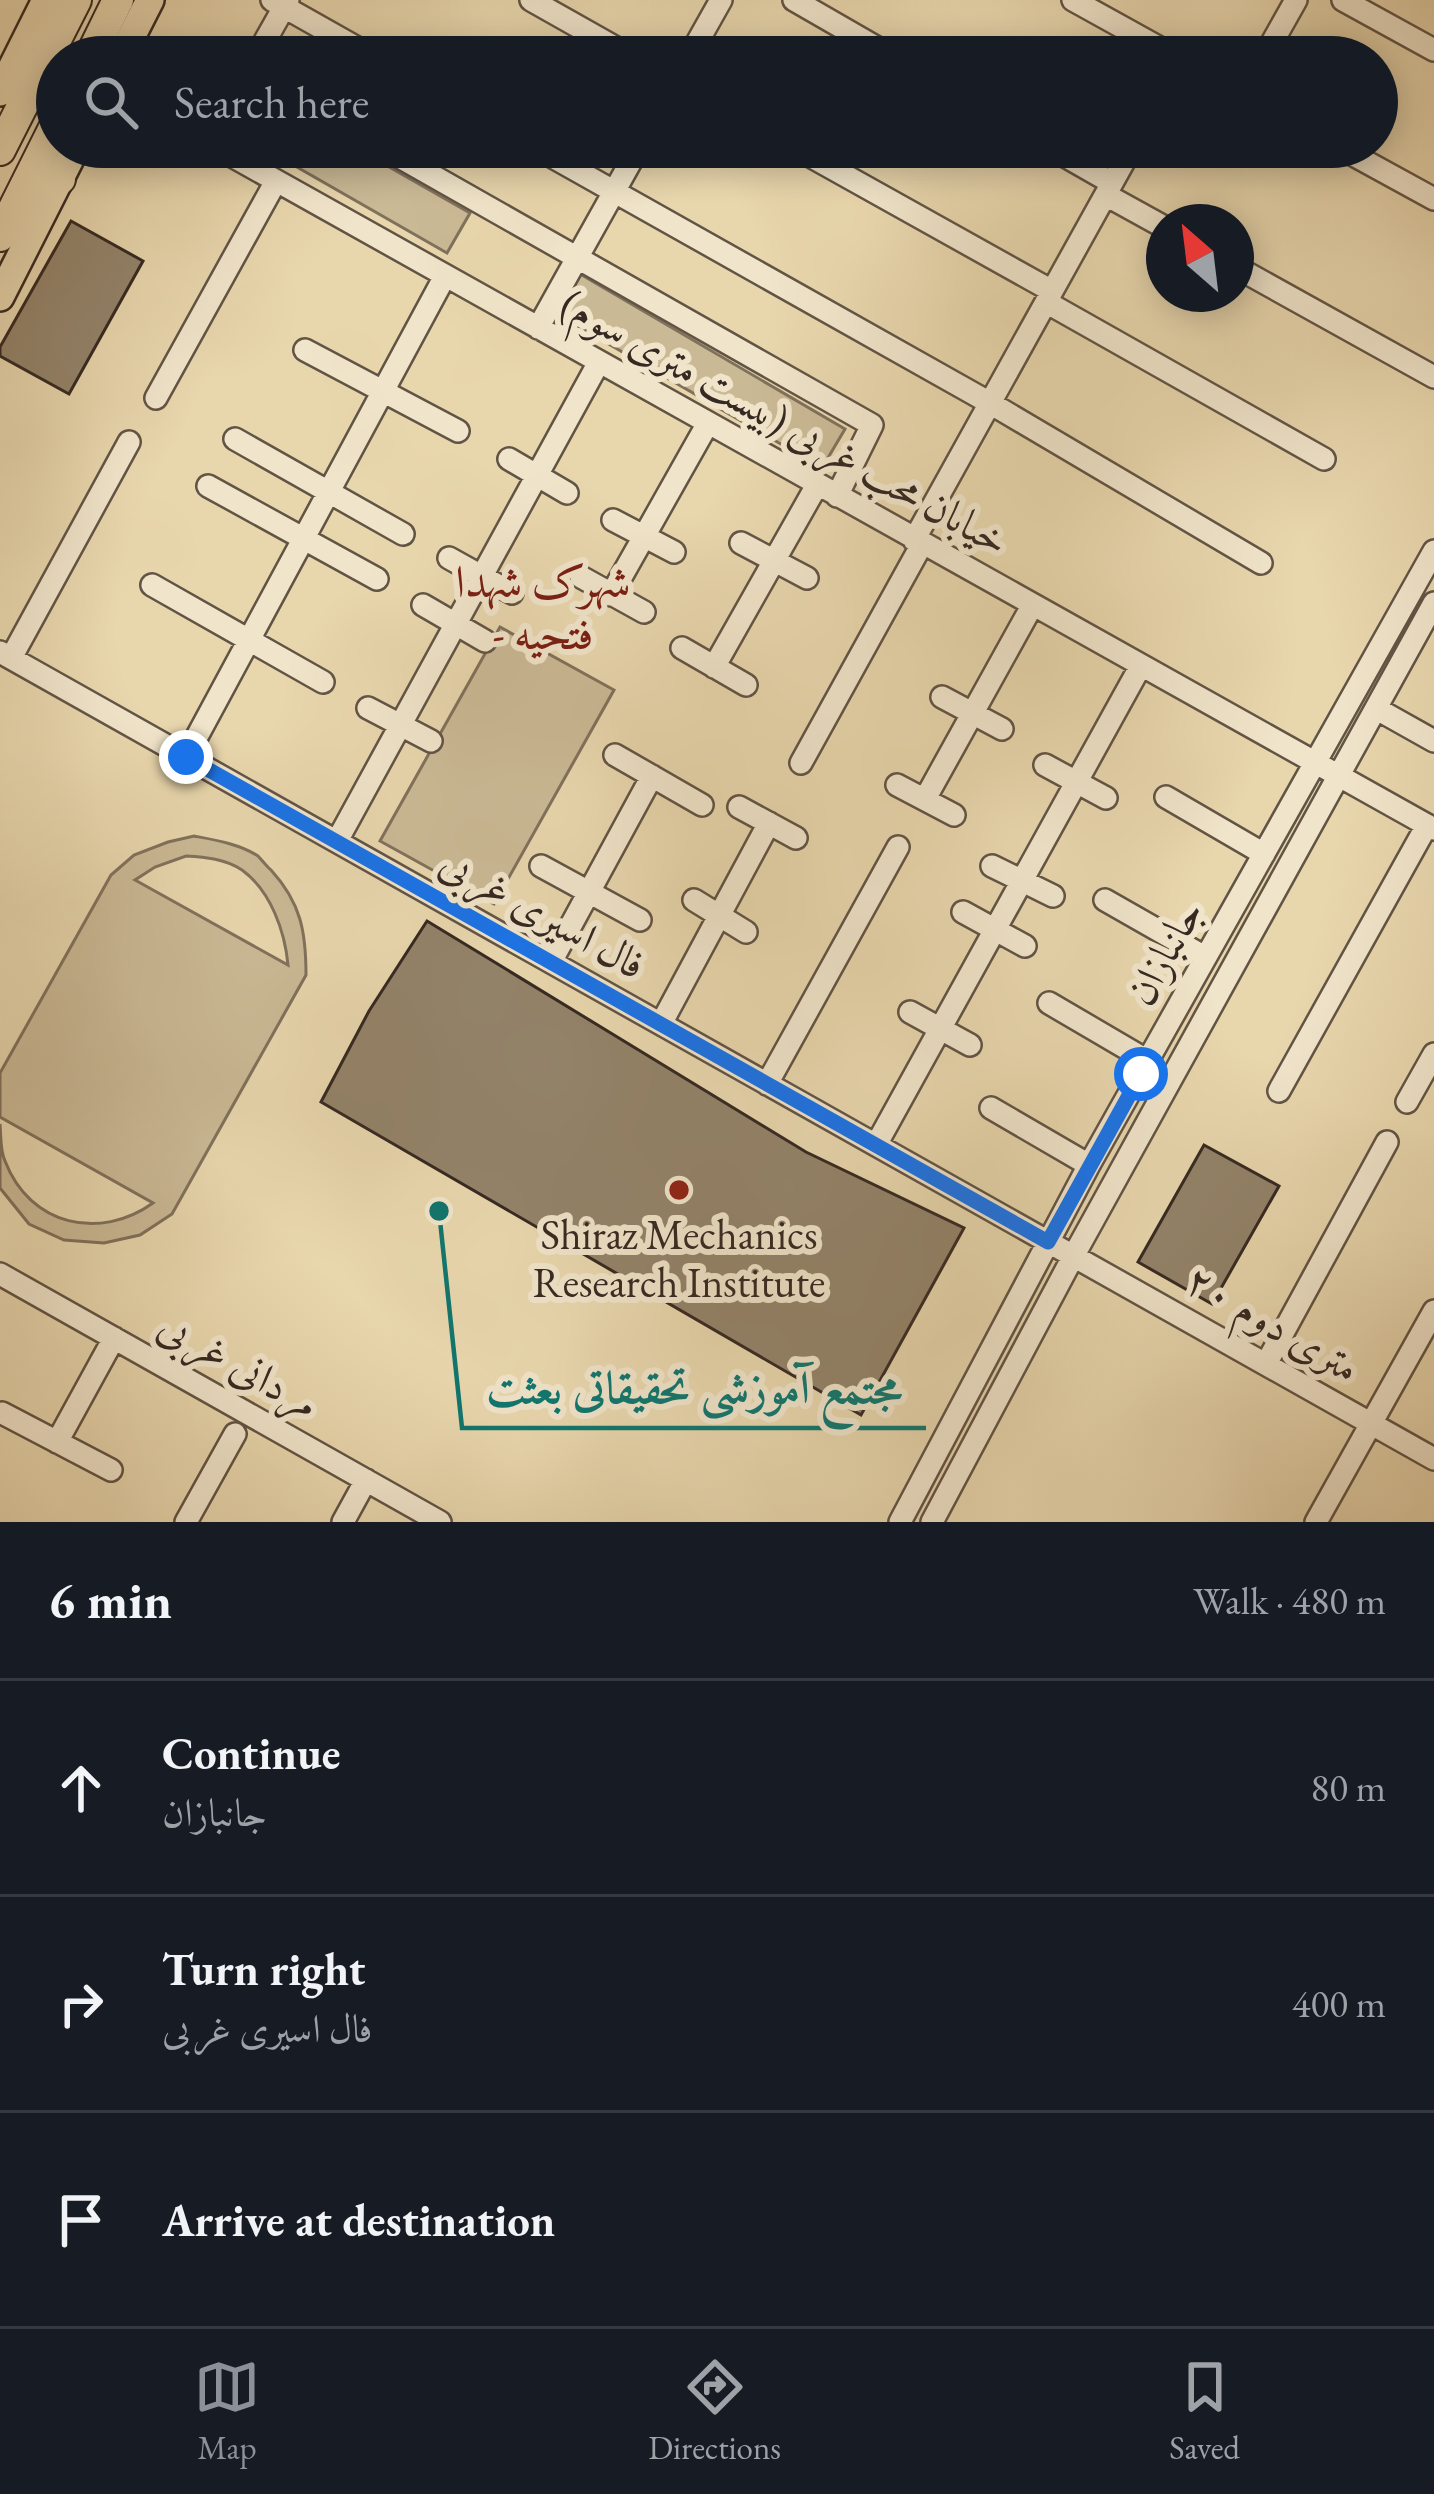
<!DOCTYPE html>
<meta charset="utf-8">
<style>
body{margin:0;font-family:"EB Garamond",Amiri,serif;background:#20242c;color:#f1f3f6}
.compass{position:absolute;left:1146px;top:204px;width:108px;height:108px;border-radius:50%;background:#171b24;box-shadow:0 6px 30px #0003;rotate:332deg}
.stop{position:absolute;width:36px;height:36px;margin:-27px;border:9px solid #1a73e8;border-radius:50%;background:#fff}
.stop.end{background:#1a73e8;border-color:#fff;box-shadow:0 3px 12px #0008}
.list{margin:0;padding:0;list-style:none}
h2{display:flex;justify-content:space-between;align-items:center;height:156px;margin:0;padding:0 48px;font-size:51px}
h2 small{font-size:39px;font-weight:400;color:#9ea1a6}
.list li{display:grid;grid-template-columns:78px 1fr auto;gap:36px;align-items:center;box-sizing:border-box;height:216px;padding:0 48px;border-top:3px solid #363941}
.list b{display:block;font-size:45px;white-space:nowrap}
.list p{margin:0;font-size:39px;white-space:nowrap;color:#9ea1a6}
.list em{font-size:39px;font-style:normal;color:#9ea1a6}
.icon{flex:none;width:66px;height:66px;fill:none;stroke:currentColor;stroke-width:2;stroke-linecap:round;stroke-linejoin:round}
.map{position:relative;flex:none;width:1434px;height:1522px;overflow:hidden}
.search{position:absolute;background:#171b24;box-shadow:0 6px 30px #0003;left:36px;right:36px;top:36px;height:132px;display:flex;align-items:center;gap:30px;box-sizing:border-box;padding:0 42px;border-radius:66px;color:#9ea1a6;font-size:45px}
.sheet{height:804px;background:#171b24}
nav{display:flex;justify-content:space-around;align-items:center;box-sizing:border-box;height:168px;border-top:3px solid #363941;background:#171b24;font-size:33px;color:#9ea1a6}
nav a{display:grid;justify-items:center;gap:6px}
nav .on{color:#8c9099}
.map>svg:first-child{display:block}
.green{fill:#cab995;stroke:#80715c;stroke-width:3;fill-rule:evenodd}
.building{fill:#93836a;stroke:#362922;stroke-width:3}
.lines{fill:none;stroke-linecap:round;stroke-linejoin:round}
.minor-casing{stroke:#625445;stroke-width:26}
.major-casing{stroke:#362922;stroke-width:32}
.highway-casing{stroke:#362922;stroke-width:34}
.minor{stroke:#f0e4ca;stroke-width:21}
.major{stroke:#e8d6ad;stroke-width:27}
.highway{stroke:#e8d6ad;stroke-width:30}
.route{stroke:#1a73e8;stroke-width:15}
.poi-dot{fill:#8f2418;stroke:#f0e4ca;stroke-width:4.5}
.labels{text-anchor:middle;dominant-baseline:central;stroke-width:12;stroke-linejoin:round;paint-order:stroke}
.street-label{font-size:42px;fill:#362922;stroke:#f0e4ca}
.poi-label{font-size:42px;fill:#362922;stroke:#f0e4ca}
.neighbourhood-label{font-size:45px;fill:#7a1f14;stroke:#f0e4ca}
.leader{fill:none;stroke:#0f766e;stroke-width:4.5}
.callout-dot{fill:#0f766e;stroke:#f0e4ca;stroke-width:4.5}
.callout-label{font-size:45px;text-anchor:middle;font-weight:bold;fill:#0f766e;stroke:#f0e4ca;stroke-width:12;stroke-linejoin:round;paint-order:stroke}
</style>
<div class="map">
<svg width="1434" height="1522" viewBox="0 0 1434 1522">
<rect width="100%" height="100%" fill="#e8d6ad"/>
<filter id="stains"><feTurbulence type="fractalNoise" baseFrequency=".00167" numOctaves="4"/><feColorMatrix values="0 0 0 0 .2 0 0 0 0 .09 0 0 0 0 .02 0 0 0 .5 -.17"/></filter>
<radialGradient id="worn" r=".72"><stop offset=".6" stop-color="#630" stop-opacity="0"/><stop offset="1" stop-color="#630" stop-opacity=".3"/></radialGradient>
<path class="green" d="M 262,147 L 354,147 L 470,213 L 447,253 Z
M 580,274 L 845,429 L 822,468 L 557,314 Z
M 500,627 L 614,690 L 494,904 L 380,841 Z
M 194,836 C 215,840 240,844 258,856 C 259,857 269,869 271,870 C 301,903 306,932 306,975 L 172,1214 L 140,1235 L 104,1243 L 64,1240 L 29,1224 L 0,1188 L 0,1124 C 1,1135 0,1151 5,1161 C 30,1226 100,1241 153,1203 L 0,1117 L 0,1073 L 111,875 L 134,855 L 168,842 ZM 186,856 C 205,857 226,859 242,870 C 271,891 285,932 288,965 L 135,880 L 155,867 Z"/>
<path class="building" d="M 71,221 L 143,261 L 69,394 L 0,356 L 0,347 Z
M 427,921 L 806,1152 L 964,1228 L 861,1415 L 321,1102 L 369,1011 Z
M 1204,1145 L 1279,1186 L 1212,1304 L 1138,1262 Z"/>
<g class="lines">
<defs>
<path id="minor" d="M 272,0 L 373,57
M 531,0 L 632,57
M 794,0 L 893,57
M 1073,0 L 1176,57
M 1343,0 L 1434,50
M 256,57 L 288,0
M 689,57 L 721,0
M 1264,57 L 1296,0
M 216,147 L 1434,829
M 382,147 L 872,425 L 837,496
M 535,147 L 990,403 L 1261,563
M 794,147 L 1052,291
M 1049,147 L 1112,183
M 1339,147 L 1434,199
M 1106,195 L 1164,227
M 1236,267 L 1434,377
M 1046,302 L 1324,459
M 538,328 L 639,147
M 305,350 L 458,431
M 156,398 L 276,181
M 235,439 L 403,534
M 509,459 L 567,493
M 208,486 L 377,579
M 613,520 L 674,552
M 914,540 L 1132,147
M 741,543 L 807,578
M 449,558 L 512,593
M 581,577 L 644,612
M 152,585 L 323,682
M 611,595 L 708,423
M 423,605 L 485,641
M 682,648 L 746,685
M 0,652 L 1434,1459
M 11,658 L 129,442
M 714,667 L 817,485
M 942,697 L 1002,729
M 368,708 L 431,741
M 1377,709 L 1434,741
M 615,755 L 702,805
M 186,757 L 445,276
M 801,763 L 922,544
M 1045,765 L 1106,798
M 897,785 L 954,815
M 1166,797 L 1264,854
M 925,799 L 1032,606
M 739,807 L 796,838
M 337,841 L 599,362
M 541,866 L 640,920
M 992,866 L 1053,896
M 694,900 L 746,932
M 1105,900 L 1205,957
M 963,912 L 1025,946
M 551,962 L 652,776
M 1049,1003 L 1148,1061
M 910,1012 L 970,1045
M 661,1024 L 769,823
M 767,1084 L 898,847
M 1279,1091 L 1427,825
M 1407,1102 L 1434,1054
M 991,1108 L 1089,1165
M 876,1145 L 1140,667
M 0,1274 L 440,1522
M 1266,1364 L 1387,1142
M 2,1413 L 111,1470
M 57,1442 L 114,1338
M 186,1522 L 235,1434
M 343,1522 L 366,1480
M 900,1522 L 1089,1165 L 1434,551
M 932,1522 L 1074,1255 L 1434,603
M 1316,1522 L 1434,1311"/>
<path id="major" d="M 121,57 L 150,0
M 0,92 L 46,0
M 0,297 L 76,147"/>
<path id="highway" d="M 90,57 L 118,0
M 0,150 L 76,0
M 17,217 L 60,179
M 0,236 L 57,122"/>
</defs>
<use href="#minor" class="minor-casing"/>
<use href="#major" class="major-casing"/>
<use href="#highway" class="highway-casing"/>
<use href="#minor" class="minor"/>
<use href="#major" class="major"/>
<use href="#highway" class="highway"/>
</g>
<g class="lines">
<path class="route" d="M 186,757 L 1048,1242 L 1141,1074"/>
</g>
<circle class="poi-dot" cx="679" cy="1190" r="12"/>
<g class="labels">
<g class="street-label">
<text transform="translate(785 422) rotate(29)">خیابان محب غربی (بیست متری سوم)</text>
<text transform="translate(543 913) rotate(29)">فال اسیری غربی</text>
<text transform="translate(1164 952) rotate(-61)">جانبازان</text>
<text transform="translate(1273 1323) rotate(30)">۲۰ متری دوم</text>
<text transform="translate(239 1364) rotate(29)">مردانی غربی</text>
</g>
<g class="poi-label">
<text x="679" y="1234">Shiraz Mechanics<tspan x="679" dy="48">Research Institute</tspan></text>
</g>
<g class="neighbourhood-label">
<text x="543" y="581">شهرک شهدا<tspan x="543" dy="52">- فتحیه</tspan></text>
</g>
</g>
<path class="leader" d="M439 1211L462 1428H926"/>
<circle class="callout-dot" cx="439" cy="1211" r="12"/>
<g class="callout-label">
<text x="694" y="1403">مجتمع آموزشی تحقیقاتی بعثت</text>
</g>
<rect width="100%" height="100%" filter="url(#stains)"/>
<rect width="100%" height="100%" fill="url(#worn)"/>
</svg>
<svg class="compass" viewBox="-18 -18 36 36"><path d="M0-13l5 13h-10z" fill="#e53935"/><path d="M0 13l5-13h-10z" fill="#9ea1a6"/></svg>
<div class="stop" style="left:1141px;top:1074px"></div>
<div class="stop end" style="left:186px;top:757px"></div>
<div class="search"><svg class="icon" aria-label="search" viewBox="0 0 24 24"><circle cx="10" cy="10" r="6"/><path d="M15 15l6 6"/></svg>Search here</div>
</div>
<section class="sheet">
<h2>6 min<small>Walk · 480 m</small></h2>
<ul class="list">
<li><svg class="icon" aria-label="ahead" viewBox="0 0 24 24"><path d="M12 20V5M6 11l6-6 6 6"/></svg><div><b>Continue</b><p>جانبازان</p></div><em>80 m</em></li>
<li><svg class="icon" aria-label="right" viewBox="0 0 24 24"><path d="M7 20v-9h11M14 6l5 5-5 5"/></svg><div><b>Turn right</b><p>فال اسیری غربی</p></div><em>400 m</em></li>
<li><svg class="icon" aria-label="arrive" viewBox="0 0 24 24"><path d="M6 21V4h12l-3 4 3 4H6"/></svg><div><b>Arrive at destination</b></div></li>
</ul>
</section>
<nav>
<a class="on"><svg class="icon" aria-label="map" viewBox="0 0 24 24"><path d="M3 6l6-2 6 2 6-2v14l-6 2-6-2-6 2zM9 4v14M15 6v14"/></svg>Map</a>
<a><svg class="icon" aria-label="directions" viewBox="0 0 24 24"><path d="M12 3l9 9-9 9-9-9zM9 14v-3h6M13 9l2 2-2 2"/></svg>Directions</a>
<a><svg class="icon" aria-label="saved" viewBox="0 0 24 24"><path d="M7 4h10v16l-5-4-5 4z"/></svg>Saved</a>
</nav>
